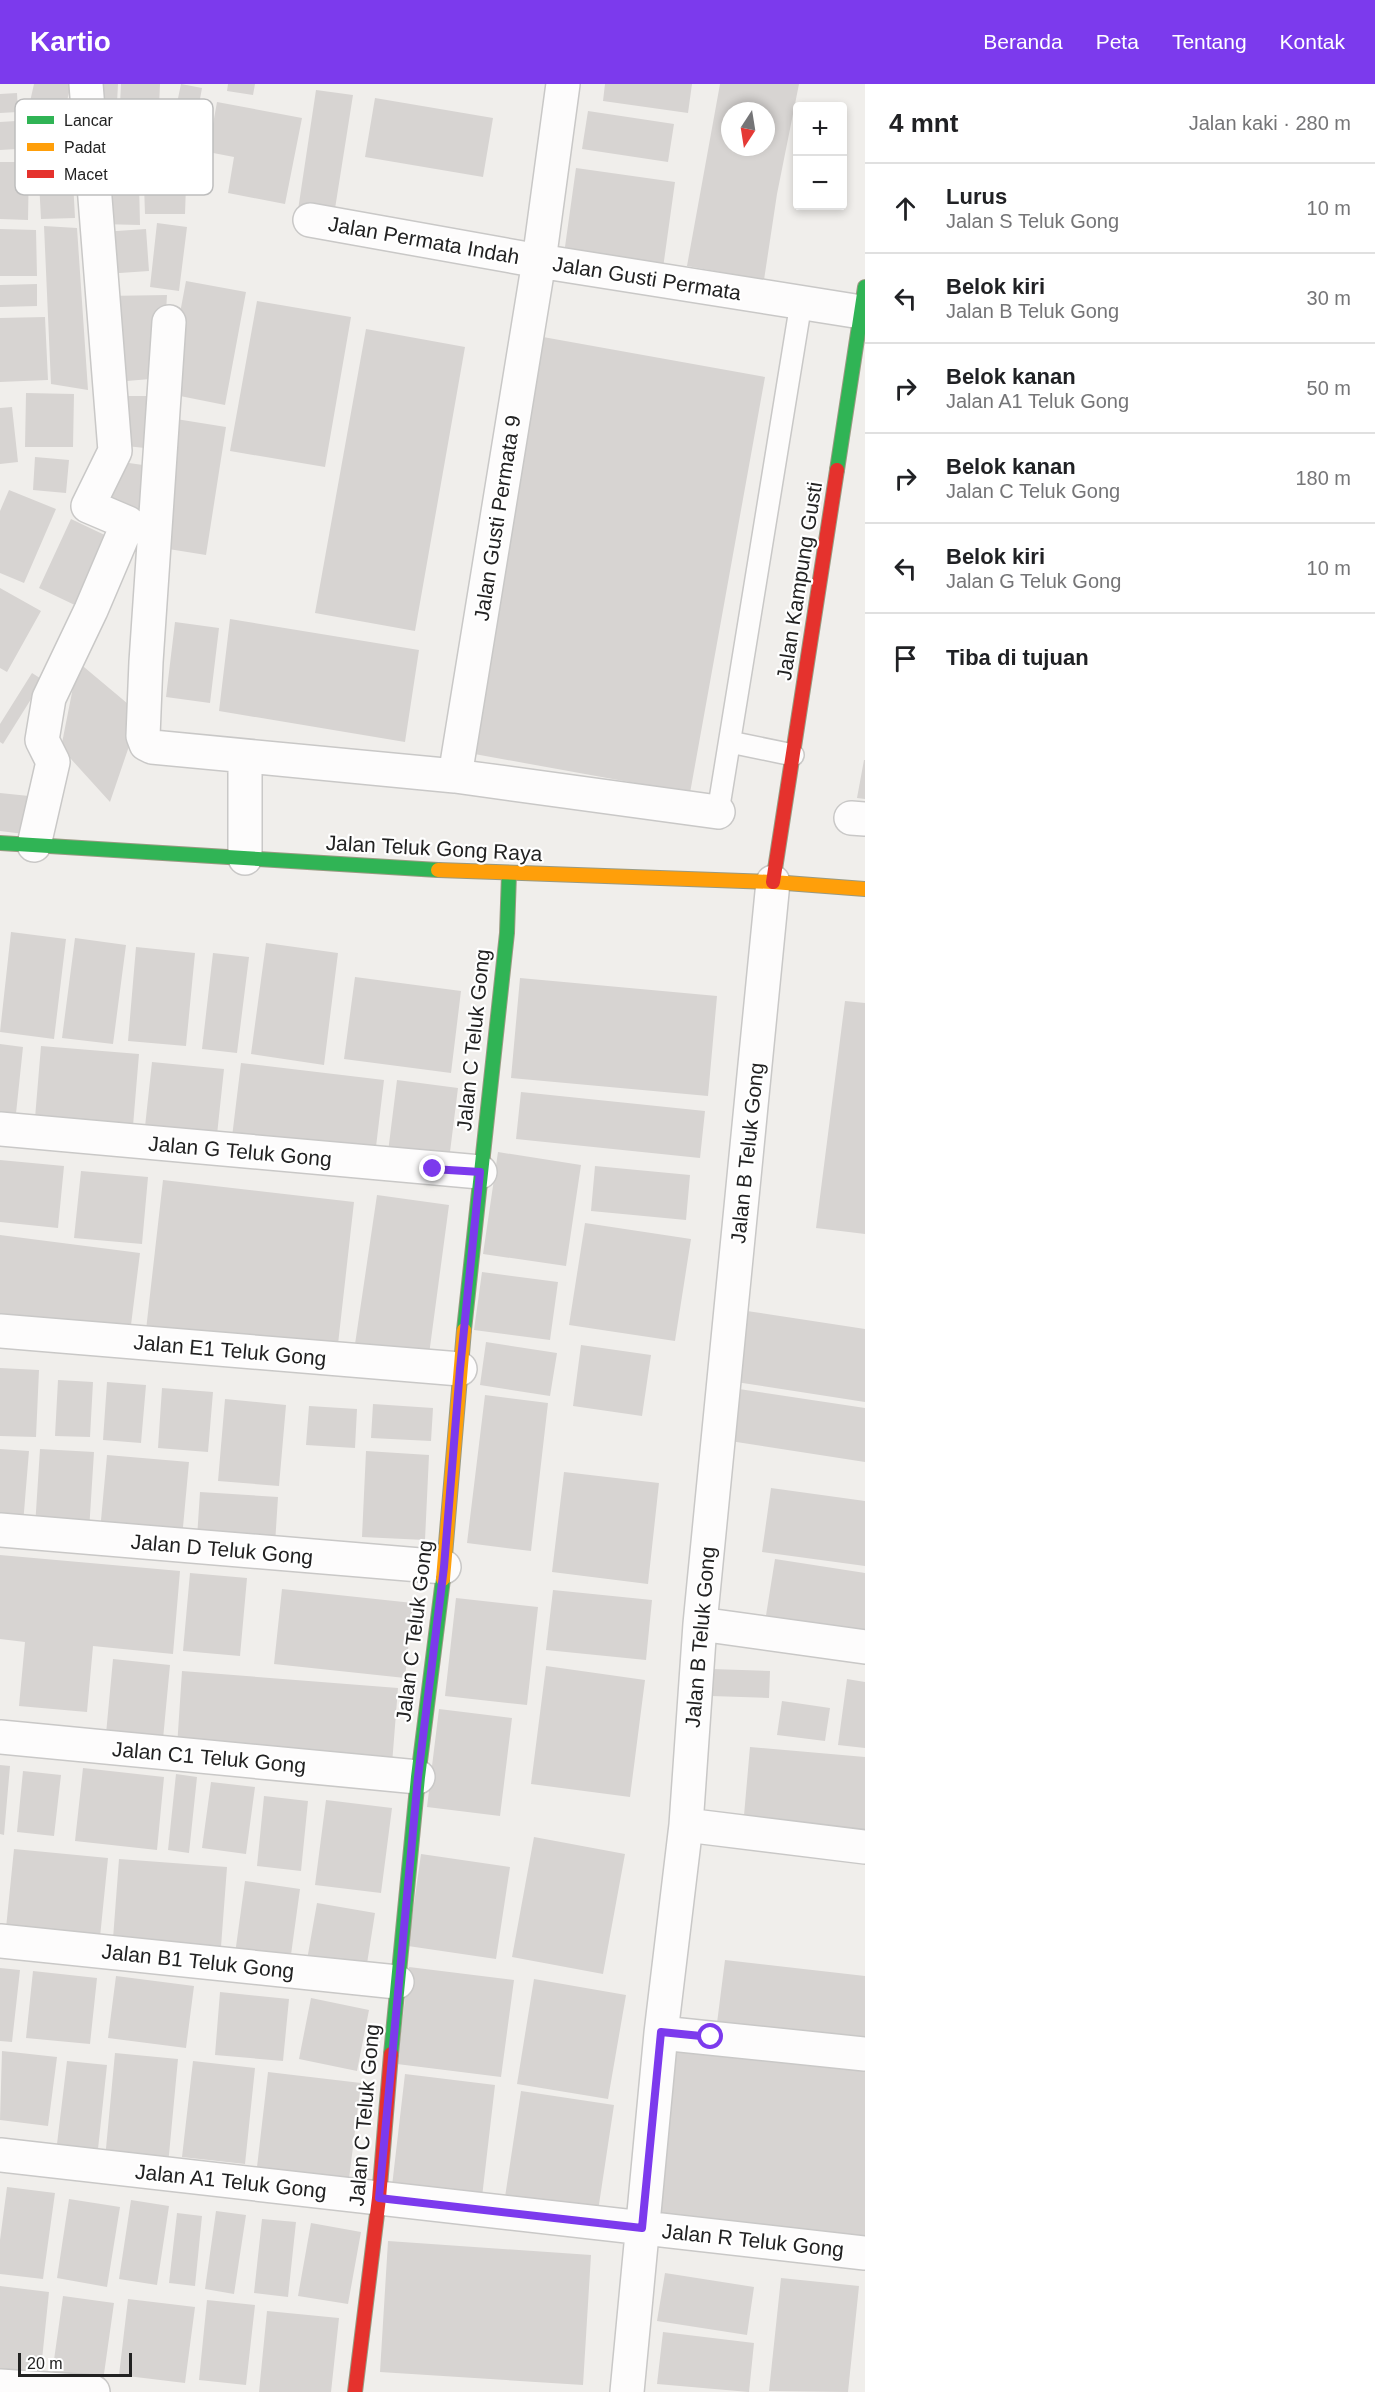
<!DOCTYPE html>
<html lang="id">
<meta charset="utf-8">
<style>
body{margin:0;font-family:Helvetica,sans-serif;background:#f2f2f2;color:#202124}
.controls{position:absolute;right:18px;top:18px;display:grid;overflow:hidden;border-radius:6px;box-shadow:0 3px 9px #0003}
.controls button{width:54px;height:54px;display:grid;place-items:center;padding:0;border:0;border-bottom:2px solid #e0e0e0;background:#fff;color:#202124;font:30px sans-serif}
.compass{position:absolute;left:721px;top:18px;width:54px;height:54px;border-radius:50%;background:#fff;box-shadow:0 3px 9px #0003;rotate:192deg}
.scale{position:absolute;left:18px;bottom:15px;width:114px;box-sizing:border-box;padding-left:6px;border:3px solid #222;border-top:0;font-size:16px;line-height:21px;white-space:nowrap;color:#222;-webkit-text-stroke:4px #fff;paint-order:stroke}
.stop{position:absolute;width:18px;height:18px;margin:-14px;border:4px solid #7c3aed;border-radius:50%;background:#fff}
.stop.end{background:#7c3aed;border-color:#fff;box-shadow:0 2px 6px #0008}
.list{margin:0;padding:0;list-style:none}
h2{display:flex;justify-content:space-between;align-items:center;height:78px;margin:0;padding:0 24px;font-size:26px}
h2 small{font-size:20px;font-weight:400;color:#757577}
.list li{display:grid;grid-template-columns:39px 1fr auto;gap:18px;align-items:center;box-sizing:border-box;height:90px;padding:0 24px;border-top:2px solid #e0e0e0}
.list b{display:block;font-size:22px;white-space:nowrap}
.list p{margin:0;font-size:20px;white-space:nowrap;color:#757577}
.list em{font-size:20px;font-style:normal;color:#757577}
.icon{flex:none;width:33px;height:33px;fill:none;stroke:currentColor;stroke-width:2;stroke-linecap:round;stroke-linejoin:round}
.map{position:relative;flex:none;width:865px;height:2308px;overflow:hidden}
header{display:flex;align-items:center;gap:36px;box-sizing:border-box;height:84px;padding:0 30px;background:#7c3aed;color:#fff}
header strong{font-size:28px}
nav{display:flex;gap:33px;margin-inline-start:auto;font-size:21px}
main{display:flex}
aside{flex:1;background:#fff}
.map>svg:first-child{display:block}
.building{fill:#d7d4d2;fill-rule:evenodd}
.lines{fill:none;stroke-linecap:round;stroke-linejoin:round}
.lane-casing{stroke:#c9c8c7;stroke-width:24}
.street-casing{stroke:#c9c8c7;stroke-width:36}
.fast-casing{stroke:#999a82;stroke-width:16}
.slow-casing{stroke:#999a82;stroke-width:16}
.jam-casing{stroke:#999a82;stroke-width:16}
.lane{stroke:#fdfcfc;stroke-width:21}
.street{stroke:#fdfcfc;stroke-width:33}
.fast{stroke:#30b455;stroke-width:14}
.slow{stroke:#ff9f0a;stroke-width:14}
.jam{stroke:#e5322d;stroke-width:14}
.route{stroke:#7c3aed;stroke-width:8}
.labels{text-anchor:middle;dominant-baseline:central;stroke-width:4.5;stroke-linejoin:round;paint-order:stroke}
.street-label{font-size:21px;fill:#222;stroke:#fff}
.key{fill:#fff;stroke:#bdbdbd;stroke-width:1.5}
.key-label{font-size:16px;fill:#222}
</style>
<header>
<strong>Kartio</strong>
<nav><a>Beranda</a><a>Peta</a><a>Tentang</a><a>Kontak</a></nav>
</header>
<main>
<div class="map">
<svg width="865" height="2308" viewBox="0 0 865 2308">
<rect width="100%" height="100%" fill="#f0eeeb"/>
<path class="building" d="M 34,0 L 71,0 L 64,30 L 29,22 Z
M 96,0 L 118,0 L 116,38 L 93,36 Z
M 121,0 L 160,0 L 158,44 L 119,42 Z
M 181,0 L 202,4 L 194,48 L 172,43 Z
M 228,0 L 255,0 L 253,11 L 227,7 Z
M 605,0 L 692,0 L 688,29 L 603,17 Z
M 720,0 L 799,0 L 777,110 L 764,196 L 687,182 ZM 730,27 L 766,27 L 766,63 L 730,63 Z
M 316,6 L 353,11 L 334,131 L 298,126 Z
M 17,9 L 18,28 L 0,29 L 0,10 Z
M 375,14 L 493,34 L 483,93 L 365,73 Z
M 217,18 L 302,34 L 285,120 L 228,109 L 234,73 L 208,68 Z
M 588,27 L 674,40 L 668,78 L 582,65 Z
M 16,37 L 17,65 L 0,66 L 0,38 Z
M 0,78 L 29,78 L 28,136 L 0,135 Z
M 72,78 L 75,134 L 41,135 L 38,79 Z
M 576,84 L 675,98 L 663,184 L 564,170 Z
M 101,93 L 139,98 L 140,141 L 100,140 Z
M 144,101 L 186,101 L 185,130 L 145,130 Z
M 157,139 L 187,143 L 179,207 L 150,203 Z
M 44,142 L 77,144 L 88,306 L 51,300 Z
M 0,145 L 36,146 L 37,192 L 0,192 Z
M 146,145 L 149,187 L 105,190 L 102,148 Z
M 186,197 L 246,208 L 225,321 L 165,309 Z
M 37,200 L 37,222 L 0,223 L 0,201 Z
M 167,211 L 162,294 L 115,298 L 105,212 Z
M 257,217 L 351,233 L 325,383 L 230,367 Z
M 45,233 L 48,296 L 0,298 L 0,234 Z
M 366,245 L 465,263 L 415,547 L 315,529 Z
M 543,253 L 765,293 L 690,709 L 469,669 Z
M 26,309 L 74,310 L 73,363 L 25,363 Z
M 113,312 L 160,312 L 155,365 L 116,361 Z
M 12,323 L 18,378 L 0,380 L 0,324 Z
M 176,335 L 226,343 L 206,471 L 156,463 Z
M 35,373 L 69,376 L 66,409 L 33,406 Z
M 115,377 L 157,383 L 148,431 L 102,424 Z
M 9,406 L 56,425 L 24,499 L 0,489 L 0,427 Z
M 71,435 L 111,454 L 79,523 L 39,504 Z
M 0,504 L 41,527 L 7,588 L 0,584 Z
M 230,535 L 419,566 L 405,658 L 219,627 Z
M 175,538 L 219,544 L 210,619 L 166,613 Z
M 78,578 L 140,630 L 110,718 L 61,664 Z
M 32,589 L 43,596 L 3,660 L 0,658 L 0,640 Z
M 864,676 L 865,676 L 865,715 L 857,714 Z
M 0,709 L 29,712 L 24,750 L 0,747 Z
M 11,848 L 66,855 L 54,955 L 0,948 Z
M 75,854 L 126,861 L 113,960 L 62,954 Z
M 266,859 L 338,869 L 324,981 L 251,970 Z
M 136,863 L 195,869 L 186,962 L 128,957 Z
M 213,869 L 249,873 L 237,969 L 202,965 Z
M 355,893 L 461,907 L 451,989 L 344,975 Z
M 520,894 L 717,912 L 708,1012 L 511,994 Z
M 845,917 L 865,919 L 865,1150 L 816,1144 Z
M 0,960 L 23,963 L 15,1039 L 0,1037 Z
M 41,962 L 139,970 L 132,1054 L 34,1046 Z
M 152,978 L 224,985 L 216,1060 L 144,1052 Z
M 241,979 L 384,996 L 375,1071 L 232,1053 Z
M 397,996 L 458,1004 L 448,1084 L 387,1076 Z
M 521,1008 L 705,1027 L 700,1074 L 516,1055 Z
M 498,1068 L 581,1081 L 566,1182 L 483,1170 Z
M 0,1076 L 64,1082 L 58,1144 L 0,1138 Z
M 595,1082 L 690,1091 L 686,1136 L 591,1127 Z
M 81,1087 L 148,1093 L 142,1160 L 74,1154 Z
M 163,1096 L 354,1118 L 337,1269 L 146,1246 Z
M 377,1111 L 449,1121 L 428,1278 L 354,1267 Z
M 585,1139 L 691,1155 L 675,1257 L 569,1241 Z
M 0,1151 L 140,1169 L 130,1249 L 0,1233 Z
M 482,1188 L 558,1198 L 550,1256 L 474,1246 Z
M 747,1227 L 865,1245 L 865,1318 L 736,1298 Z
M 486,1258 L 557,1269 L 550,1312 L 480,1301 Z
M 581,1261 L 651,1271 L 642,1332 L 573,1322 Z
M 0,1284 L 39,1286 L 36,1353 L 0,1352 Z
M 58,1296 L 93,1298 L 90,1353 L 55,1352 Z
M 107,1298 L 146,1301 L 141,1359 L 103,1356 Z
M 162,1304 L 213,1308 L 208,1368 L 158,1364 Z
M 739,1305 L 865,1324 L 865,1378 L 730,1357 Z
M 485,1311 L 548,1319 L 531,1467 L 467,1459 Z
M 225,1315 L 286,1321 L 279,1402 L 218,1397 Z
M 373,1320 L 433,1324 L 431,1357 L 371,1354 Z
M 309,1322 L 357,1325 L 355,1364 L 306,1361 Z
M 0,1365 L 29,1367 L 23,1440 L 0,1439 Z
M 40,1365 L 94,1368 L 89,1447 L 35,1443 Z
M 366,1367 L 429,1371 L 425,1456 L 362,1453 Z
M 107,1371 L 189,1378 L 182,1454 L 100,1447 Z
M 564,1388 L 659,1399 L 648,1500 L 552,1488 Z
M 771,1404 L 865,1417 L 865,1482 L 762,1468 Z
M 200,1408 L 278,1413 L 275,1460 L 197,1454 Z
M 0,1471 L 180,1487 L 173,1570 L 93,1562 L 87,1628 L 19,1622 L 25,1558 L 0,1555 Z
M 775,1475 L 865,1489 L 865,1560 L 764,1544 Z
M 190,1489 L 247,1494 L 240,1572 L 183,1567 Z
M 282,1505 L 413,1519 L 405,1594 L 274,1580 Z
M 553,1506 L 652,1516 L 646,1576 L 546,1566 Z
M 456,1514 L 538,1523 L 527,1621 L 445,1612 Z
M 113,1575 L 170,1581 L 163,1655 L 106,1650 Z
M 546,1582 L 645,1596 L 630,1713 L 531,1700 Z
M 712,1585 L 770,1587 L 769,1614 L 711,1612 Z
M 182,1587 L 398,1604 L 392,1680 L 177,1663 Z
M 847,1595 L 865,1598 L 865,1664 L 838,1661 Z
M 782,1617 L 830,1624 L 825,1657 L 777,1651 Z
M 439,1625 L 512,1634 L 500,1732 L 427,1723 Z
M 750,1663 L 865,1673 L 865,1754 L 743,1743 Z
M 0,1681 L 10,1682 L 4,1751 L 0,1750 Z
M 83,1684 L 164,1693 L 157,1766 L 75,1757 Z
M 23,1687 L 61,1691 L 54,1752 L 17,1748 Z
M 176,1690 L 197,1693 L 189,1769 L 168,1766 Z
M 211,1698 L 255,1703 L 246,1770 L 202,1764 Z
M 264,1712 L 308,1717 L 301,1787 L 257,1782 Z
M 326,1716 L 392,1724 L 381,1809 L 315,1801 Z
M 534,1753 L 625,1770 L 603,1890 L 512,1873 Z
M 14,1765 L 108,1774 L 99,1863 L 5,1854 Z
M 421,1770 L 510,1783 L 496,1875 L 408,1862 Z
M 119,1775 L 227,1783 L 220,1876 L 112,1868 Z
M 245,1797 L 300,1805 L 290,1878 L 235,1870 Z
M 317,1819 L 375,1829 L 366,1886 L 307,1876 Z
M 725,1876 L 865,1892 L 865,1964 L 716,1947 Z
M 409,1883 L 514,1896 L 501,1993 L 397,1980 Z
M 0,1884 L 20,1886 L 12,1958 L 0,1957 Z
M 33,1887 L 97,1894 L 90,1960 L 26,1954 Z
M 116,1892 L 194,1902 L 186,1964 L 108,1954 Z
M 534,1895 L 626,1911 L 608,2015 L 517,2000 Z
M 220,1908 L 289,1915 L 283,1977 L 215,1971 Z
M 311,1914 L 369,1926 L 357,1987 L 299,1975 Z
M 2,1967 L 57,1973 L 48,2042 L 0,2036 Z
M 673,1967 L 865,1985 L 865,2155 L 658,2136 Z
M 115,1969 L 178,1975 L 168,2081 L 105,2075 Z
M 67,1977 L 107,1981 L 98,2065 L 57,2060 Z
M 193,1977 L 255,1984 L 245,2080 L 182,2073 Z
M 268,1988 L 361,1999 L 349,2095 L 257,2083 Z
M 405,1990 L 495,2001 L 482,2113 L 392,2102 Z
M 521,2007 L 614,2021 L 598,2127 L 505,2113 Z
M 7,2103 L 55,2109 L 43,2195 L 0,2190 L 0,2156 Z
M 69,2115 L 120,2123 L 107,2203 L 57,2194 Z
M 131,2116 L 169,2122 L 157,2201 L 119,2195 Z
M 216,2127 L 246,2131 L 234,2210 L 205,2205 Z
M 177,2129 L 202,2132 L 195,2202 L 169,2199 Z
M 262,2135 L 296,2138 L 288,2213 L 254,2209 Z
M 311,2139 L 361,2148 L 348,2220 L 298,2212 Z
M 388,2157 L 591,2171 L 583,2301 L 380,2288 Z
M 665,2189 L 754,2203 L 747,2251 L 657,2237 Z
M 781,2194 L 859,2202 L 848,2308 L 769,2307 Z
M 0,2202 L 49,2208 L 40,2295 L 0,2291 Z
M 63,2212 L 114,2219 L 103,2297 L 52,2290 Z
M 128,2215 L 195,2223 L 185,2299 L 119,2291 Z
M 207,2216 L 255,2221 L 246,2301 L 199,2296 Z
M 267,2227 L 339,2234 L 331,2308 L 259,2308 Z
M 663,2248 L 754,2259 L 749,2308 L 657,2300 Z"/>
<g class="lines">
<defs>
<path id="lane" d="M 730,658 L 793,671
M 718,728 L 801,219"/>
<path id="street" d="M 310,136 L 539,177 L 861,228
M 169,238 L 146,578 L 143,652 L 146,660 L 152,663 L 455,692 L 718,728
M 245,673 L 245,774
M 455,692 L 539,177 L 563,0
M 851,734 L 865,735
M 34,761 L 53,678 L 42,656 L 49,614 L 91,526 L 128,439 L 88,422 L 115,367 L 86,0
M 0,1045 L 480,1088
M 0,1247 L 460,1285
M 0,1446 L 444,1483
M 700,1540 L 865,1563
M 0,1653 L 418,1693
M 686,1741 L 865,1763
M 0,1857 L 397,1898
M 661,1949 L 865,1970
M 0,2071 L 865,2169
M 0,2302 L 93,2308
M 627,2308 L 661,1949 L 686,1741 L 700,1540 L 773,798"/>
<path id="fast" d="M 837,386 L 865,203
M 0,759 L 438,786
M 464,1246 L 507,849 L 509,790
M 391,1970 L 418,1693 L 443,1495"/>
<path id="slow" d="M 438,786 L 773,798 L 865,805
M 443,1495 L 464,1246"/>
<path id="jam" d="M 773,798 L 837,386
M 355,2308 L 379,2114 L 391,1970"/>
</defs>
<use href="#lane" class="lane-casing"/>
<use href="#street" class="street-casing"/>
<use href="#fast" class="fast-casing"/>
<use href="#slow" class="slow-casing"/>
<use href="#jam" class="jam-casing"/>
<use href="#lane" class="lane"/>
<use href="#street" class="street"/>
<use href="#fast" class="fast"/>
<use href="#slow" class="slow"/>
<use href="#jam" class="jam"/>
</g>
<g class="lines">
<path class="route" d="M 433,1085 L 480,1088 L 460,1285 L 444,1483 L 418,1693 L 379,2114 L 642,2144 L 661,1948 L 711,1953"/>
</g>
<g class="labels">
<g class="street-label">
<text transform="translate(424 156) rotate(10)">Jalan Permata Indah</text>
<text transform="translate(647 194) rotate(9)">Jalan Gusti Permata</text>
<text transform="translate(497 434) rotate(-81)">Jalan Gusti Permata 9</text>
<text transform="translate(799 497) rotate(-81)">Jalan Kampung Gusti</text>
<text transform="translate(434 764) rotate(3)">Jalan Teluk Gong Raya</text>
<text transform="translate(473 956) rotate(-84)">Jalan C Teluk Gong</text>
<text transform="translate(240 1067) rotate(5)">Jalan G Teluk Gong</text>
<text transform="translate(747 1069) rotate(-84)">Jalan B Teluk Gong</text>
<text transform="translate(230 1266) rotate(5)">Jalan E1 Teluk Gong</text>
<text transform="translate(222 1465) rotate(5)">Jalan D Teluk Gong</text>
<text transform="translate(414 1547) rotate(-83)">Jalan C Teluk Gong</text>
<text transform="translate(700 1553) rotate(-85)">Jalan B Teluk Gong</text>
<text transform="translate(209 1673) rotate(5)">Jalan C1 Teluk Gong</text>
<text transform="translate(198 1877) rotate(6)">Jalan B1 Teluk Gong</text>
<text transform="translate(364 2031) rotate(-85)">Jalan C Teluk Gong</text>
<text transform="translate(231 2097) rotate(6)">Jalan A1 Teluk Gong</text>
<text transform="translate(753 2156) rotate(6)">Jalan R Teluk Gong</text>
</g>
</g>
<rect x="15" y="15" width="198" height="96" rx="9" class="key"/>
<rect x="27" y="32" width="27" height="8" fill="#30b455"/>
<rect x="27" y="59" width="27" height="8" fill="#ff9f0a"/>
<rect x="27" y="86" width="27" height="8" fill="#e5322d"/>
<g class="key-label">
<text x="64" y="42">Lancar</text>
<text x="64" y="69">Padat</text>
<text x="64" y="96">Macet</text>
</g>
</svg>
<div class="controls">
<button>+</button>
<button>−</button>
</div>
<svg class="compass" viewBox="-18 -18 36 36"><path d="M0-13l5 13h-10z" fill="#e53935"/><path d="M0 13l5-13h-10z" fill="#757577"/></svg>
<div class="scale">20 m</div>
<div class="stop" style="left:711px;top:1953px"></div>
<div class="stop end" style="left:433px;top:1085px"></div>
</div>
<aside>
<h2>4 mnt<small>Jalan kaki · 280 m</small></h2>
<ul class="list">
<li><svg class="icon" aria-label="ahead" viewBox="0 0 24 24"><path d="M12 20V5M6 11l6-6 6 6"/></svg><div><b>Lurus</b><p>Jalan S Teluk Gong</p></div><em>10 m</em></li>
<li><svg class="icon" aria-label="left" viewBox="0 0 24 24"><path d="M17 20v-9H6M10 6l-5 5 5 5"/></svg><div><b>Belok kiri</b><p>Jalan B Teluk Gong</p></div><em>30 m</em></li>
<li><svg class="icon" aria-label="right" viewBox="0 0 24 24"><path d="M7 20v-9h11M14 6l5 5-5 5"/></svg><div><b>Belok kanan</b><p>Jalan A1 Teluk Gong</p></div><em>50 m</em></li>
<li><svg class="icon" aria-label="right" viewBox="0 0 24 24"><path d="M7 20v-9h11M14 6l5 5-5 5"/></svg><div><b>Belok kanan</b><p>Jalan C Teluk Gong</p></div><em>180 m</em></li>
<li><svg class="icon" aria-label="left" viewBox="0 0 24 24"><path d="M17 20v-9H6M10 6l-5 5 5 5"/></svg><div><b>Belok kiri</b><p>Jalan G Teluk Gong</p></div><em>10 m</em></li>
<li><svg class="icon" aria-label="arrive" viewBox="0 0 24 24"><path d="M6 21V4h12l-3 4 3 4H6"/></svg><div><b>Tiba di tujuan</b></div></li>
</ul>
</aside>
</main>
